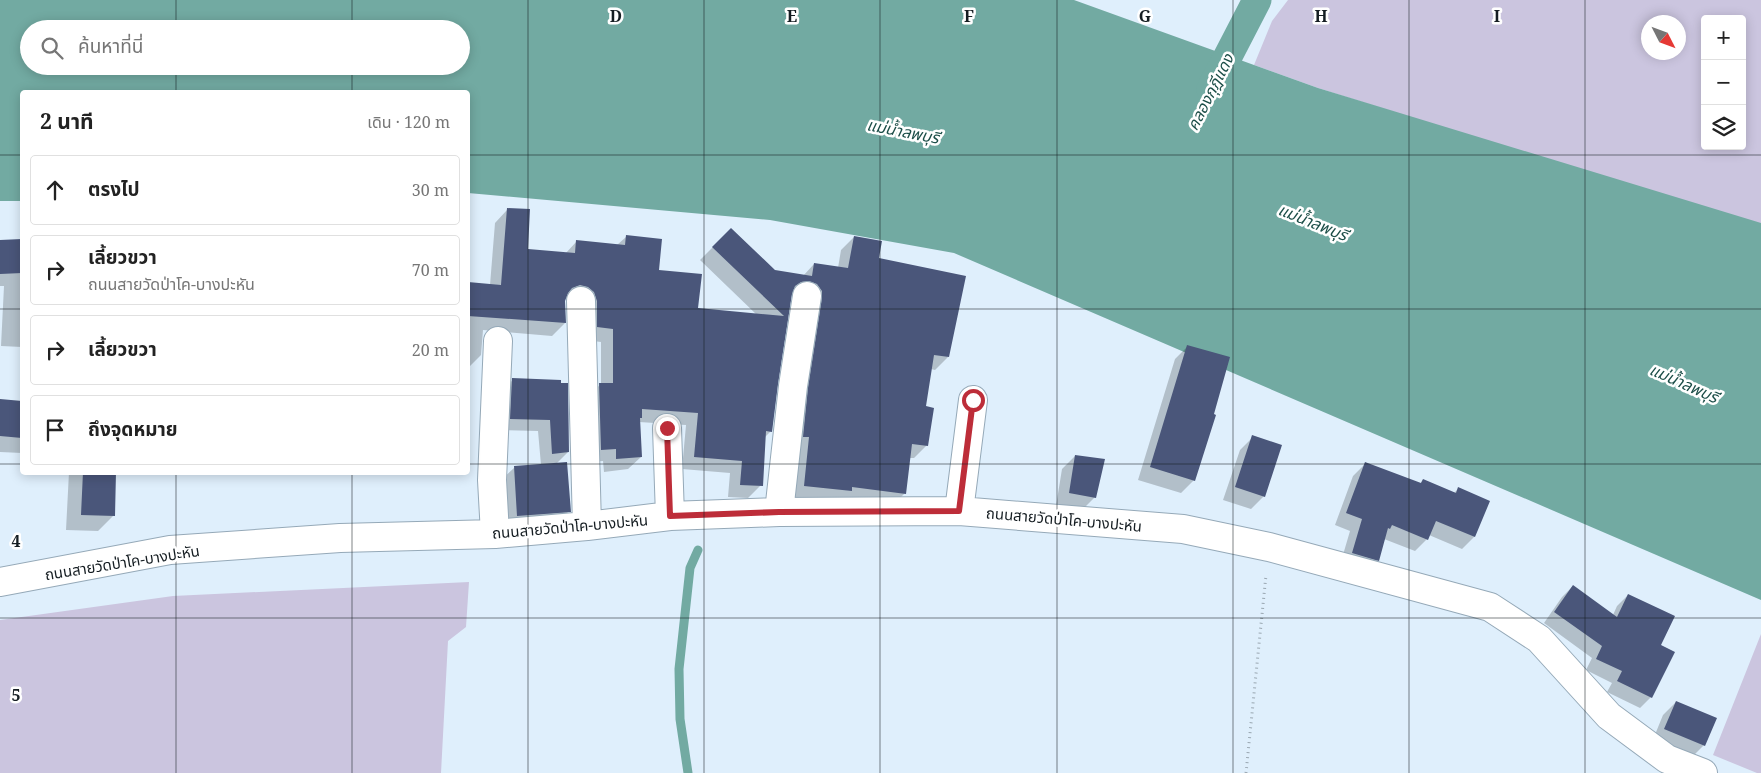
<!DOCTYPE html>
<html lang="th">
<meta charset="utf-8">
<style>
body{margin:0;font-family:"Noto Serif","Noto Sans Thai",serif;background:#f6f6f6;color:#222}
.controls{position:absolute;right:15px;top:15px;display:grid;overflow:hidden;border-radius:5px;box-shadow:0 2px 12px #0003}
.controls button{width:45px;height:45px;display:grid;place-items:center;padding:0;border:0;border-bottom:1px solid #e0e0e0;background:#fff;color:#222;font:25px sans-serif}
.compass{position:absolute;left:1641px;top:15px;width:45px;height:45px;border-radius:50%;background:#fff;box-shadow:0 2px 12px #0003;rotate:132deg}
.stop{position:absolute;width:15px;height:15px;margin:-11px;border:4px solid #bd2d39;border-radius:50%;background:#fff}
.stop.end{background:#bd2d39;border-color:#fff;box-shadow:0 1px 5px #0008}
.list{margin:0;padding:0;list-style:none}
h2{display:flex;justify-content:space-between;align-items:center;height:65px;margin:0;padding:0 20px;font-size:21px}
h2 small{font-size:16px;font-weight:400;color:#767676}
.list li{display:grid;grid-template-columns:32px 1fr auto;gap:15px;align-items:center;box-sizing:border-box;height:70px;margin:0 10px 10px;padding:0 10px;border:1px solid #e0e0e0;border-radius:5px}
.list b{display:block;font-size:19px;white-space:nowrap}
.list p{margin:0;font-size:16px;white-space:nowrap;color:#767676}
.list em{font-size:16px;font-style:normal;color:#767676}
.icon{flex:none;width:28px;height:28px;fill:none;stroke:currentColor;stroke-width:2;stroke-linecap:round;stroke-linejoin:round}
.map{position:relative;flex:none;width:1761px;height:773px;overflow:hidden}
.search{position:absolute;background:#fff;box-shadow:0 2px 12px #0003;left:20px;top:20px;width:450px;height:55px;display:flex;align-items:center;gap:12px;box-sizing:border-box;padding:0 18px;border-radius:28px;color:#767676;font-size:19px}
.panel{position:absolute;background:#fff;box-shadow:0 2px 12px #0003;left:20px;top:90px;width:450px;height:385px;border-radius:5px}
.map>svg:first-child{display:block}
.green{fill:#cbc5df;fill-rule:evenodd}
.water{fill:#72aaa2;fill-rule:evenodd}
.shadow{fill:#0003}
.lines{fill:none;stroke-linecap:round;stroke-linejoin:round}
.stream{stroke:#72aaa2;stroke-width:9}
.canal{stroke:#72aaa2;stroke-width:29}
.building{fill:#4a567a}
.minor-casing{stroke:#95a9b8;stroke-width:30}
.path{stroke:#9aa7b1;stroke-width:3;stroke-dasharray:1 4;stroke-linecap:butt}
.minor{stroke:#fff;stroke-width:28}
.route{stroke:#bd2d39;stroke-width:6}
.grid{fill:none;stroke:#151d22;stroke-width:1;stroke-opacity:0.55}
.labels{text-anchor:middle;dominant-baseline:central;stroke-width:5;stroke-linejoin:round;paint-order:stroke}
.street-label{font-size:15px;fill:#151d22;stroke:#fff}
.water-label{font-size:16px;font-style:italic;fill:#1c4e48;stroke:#fff}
.grid-label{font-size:16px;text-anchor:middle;font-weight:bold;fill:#151d22;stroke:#fff;stroke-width:5;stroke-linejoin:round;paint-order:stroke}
</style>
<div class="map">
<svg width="1761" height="773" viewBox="0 0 1761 773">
<rect width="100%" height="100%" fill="#dfeffc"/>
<path class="green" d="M 1288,0 L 1761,0 L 1761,228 L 1318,88 L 1254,65 L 1272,21 ZM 1705,19 L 1742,19 L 1742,146 L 1705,146 ZM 1648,22 L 1678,22 L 1678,52 L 1648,52 Z
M 469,582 L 466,627 L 448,641 L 441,773 L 0,773 L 0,620 L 173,596 Z
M 1761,634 L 1761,773 L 1757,773 L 1713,755 Z"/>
<path class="water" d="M 0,0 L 1074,0 L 1318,88 L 1761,223 L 1761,600 L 954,253 L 770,220 L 468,193 L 468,92 L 22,92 L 22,201 L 0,201 ZM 29,29 L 461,29 L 461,66 L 29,66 Z"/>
<path class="shadow" d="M 507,210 L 527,251 L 565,254 L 577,241 L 617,245 L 626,237 L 657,271 L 697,310 L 757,315 L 700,260 L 731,229 L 774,271 L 803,276 L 814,264 L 838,268 L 841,250 L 854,237 L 878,259 L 948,357 L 935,370 L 931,369 L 925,408 L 927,445 L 914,458 L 909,458 L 905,493 L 892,506 L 791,499 L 797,293 L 790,294 L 771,431 L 764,438 L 761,485 L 748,498 L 728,497 L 730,473 L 682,469 L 686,425 L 639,422 L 641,457 L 628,469 L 604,472 L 603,461 L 588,462 L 587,397 L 601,384 L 601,342 L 585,340 L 576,300 L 565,298 L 565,323 L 552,336 L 483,330 L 481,355 L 468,368 L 468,283 L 490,285 L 495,223 Z
M 22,240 L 22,347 L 1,346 L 4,286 L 0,286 L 0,241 Z
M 1188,346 L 1212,415 L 1194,480 L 1181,493 L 1138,480 L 1175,359 Z
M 513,380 L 560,384 L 568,452 L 556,464 L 569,511 L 556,524 L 505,529 L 501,480 L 514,468 L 541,465 L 538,431 L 499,430 L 501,391 Z
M 0,400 L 22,402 L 22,453 L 0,452 Z
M 1253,437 L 1264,496 L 1251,509 L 1223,500 L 1240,450 Z
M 1075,456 L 1095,497 L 1082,510 L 1056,506 L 1062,469 Z
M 1365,464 L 1420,484 L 1423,480 L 1454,493 L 1458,489 L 1488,502 L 1474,537 L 1462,549 L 1429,535 L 1427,539 L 1415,551 L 1384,539 L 1378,560 L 1365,572 L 1340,565 L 1350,531 L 1335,525 L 1353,476 Z
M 69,472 L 115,472 L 113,516 L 98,531 L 66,530 Z
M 1573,586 L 1613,615 L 1617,606 L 1628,595 L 1659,646 L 1651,697 L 1640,708 L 1607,692 L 1612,683 L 1586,670 L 1592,658 L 1544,623 L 1562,597 Z
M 1676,702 L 1704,745 L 1691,758 L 1652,742 L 1663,715 Z"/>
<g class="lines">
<path class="stream" d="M 688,773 L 680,719 L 679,669 L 690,568 L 698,550"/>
<path class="canal" d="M 1211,89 L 1257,0"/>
</g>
<path class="building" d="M 507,208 L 530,209 L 528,249 L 575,253 L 576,240 L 625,245 L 626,235 L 662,239 L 659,270 L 702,274 L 698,308 L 784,316 L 712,247 L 731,228 L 775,270 L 812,276 L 814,263 L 848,268 L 854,236 L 882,241 L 879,258 L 966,276 L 949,357 L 934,355 L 926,406 L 934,408 L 928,446 L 912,444 L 906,494 L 852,487 L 852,491 L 804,486 L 809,437 L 803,437 L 808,388 L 822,298 L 822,291 L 817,284 L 809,281 L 801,282 L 795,286 L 792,294 L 778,384 L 772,432 L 766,431 L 763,486 L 740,485 L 742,461 L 694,457 L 698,413 L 642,409 L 642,418 L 640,418 L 642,457 L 616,459 L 616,449 L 601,450 L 599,383 L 613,383 L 613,329 L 597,327 L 597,301 L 594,292 L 588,287 L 580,285 L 572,288 L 568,293 L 565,301 L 566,323 L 468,316 L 468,282 L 501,285 Z
M 22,239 L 22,273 L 0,274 L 0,240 Z
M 1187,345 L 1230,357 L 1214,414 L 1216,415 L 1195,481 L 1150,467 Z
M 512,378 L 561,380 L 561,383 L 568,383 L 569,452 L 552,454 L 550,420 L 510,419 Z
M 0,399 L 22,401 L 22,438 L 0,436 Z
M 1252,435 L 1282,445 L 1265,497 L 1235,487 Z
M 1075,455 L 1105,459 L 1096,498 L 1069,493 Z
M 567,462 L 571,512 L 517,516 L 514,466 Z
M 1365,462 L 1421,483 L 1423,479 L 1456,493 L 1458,487 L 1490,501 L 1475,537 L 1436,521 L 1428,540 L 1392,525 L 1390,529 L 1388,528 L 1379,561 L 1352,553 L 1362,519 L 1346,513 Z
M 83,472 L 116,472 L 115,516 L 81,515 Z
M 1573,585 L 1617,617 L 1628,594 L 1675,616 L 1661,645 L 1675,652 L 1652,698 L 1617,681 L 1622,671 L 1596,659 L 1602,646 L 1554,612 Z
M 1676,701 L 1717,718 L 1705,746 L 1664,729 Z"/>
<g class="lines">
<defs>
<path id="minor" d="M 581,301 L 587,526
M 667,428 L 670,516
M 959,511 L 973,400
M 779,512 L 793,386 L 807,296
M 495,534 L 492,480 L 498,341
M 0,582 L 170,550 L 340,538 L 495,534 L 587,526 L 670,516 L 779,512 L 959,511 L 1183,529 L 1269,547 L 1490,607 L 1539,639 L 1609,716 L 1667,759 L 1703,773"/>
</defs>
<use href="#minor" class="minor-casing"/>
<path class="path" d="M 1246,773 L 1266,575"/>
<use href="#minor" class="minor"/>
</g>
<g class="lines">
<path class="route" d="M 667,428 L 670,516 L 779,512 L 959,511 L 973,400"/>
</g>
<path class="grid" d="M 176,0 L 176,29M 352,0 L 352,29M 528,0 L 528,773M 704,0 L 704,773M 880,0 L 880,773M 1057,0 L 1057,773M 1233,0 L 1233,773M 1409,0 L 1409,773M 1585,0 L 1585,773M 176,66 L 176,92M 352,66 L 352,92M 0,155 L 22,155M 468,155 L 1761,155M 0,309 L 22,309M 468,309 L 1761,309M 0,464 L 22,464M 468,464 L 1761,464M 176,472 L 176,773M 352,472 L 352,773M 0,618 L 1761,618"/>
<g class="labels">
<g class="street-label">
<text transform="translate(1064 519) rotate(5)">ถนนสายวัดป่าโค-บางปะหัน</text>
<text transform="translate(570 526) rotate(-5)">ถนนสายวัดป่าโค-บางปะหัน</text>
<text transform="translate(122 562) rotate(-9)">ถนนสายวัดป่าโค-บางปะหัน</text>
</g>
<g class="water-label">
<text transform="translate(1210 92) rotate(-63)">คลองกุฎีแดง</text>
<text transform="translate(903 131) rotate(11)">แม่น้ำลพบุรี</text>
<text transform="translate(1313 222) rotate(22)">แม่น้ำลพบุรี</text>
<text transform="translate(1684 383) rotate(24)">แม่น้ำลพบุรี</text>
</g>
</g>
<g class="grid-label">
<text x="616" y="22">D</text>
<text x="792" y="22">E</text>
<text x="969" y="22">F</text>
<text x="1145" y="22">G</text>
<text x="1321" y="22">H</text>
<text x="1497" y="22">I</text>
<text x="16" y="547">4</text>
<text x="16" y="701">5</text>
</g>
</svg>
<div class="controls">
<button>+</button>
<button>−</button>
<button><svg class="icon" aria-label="layers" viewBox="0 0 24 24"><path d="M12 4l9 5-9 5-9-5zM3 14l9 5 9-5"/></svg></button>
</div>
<svg class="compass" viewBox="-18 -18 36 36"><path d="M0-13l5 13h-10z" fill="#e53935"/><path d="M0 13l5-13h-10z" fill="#767676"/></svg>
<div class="stop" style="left:973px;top:400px"></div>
<div class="stop end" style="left:667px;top:428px"></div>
<div class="search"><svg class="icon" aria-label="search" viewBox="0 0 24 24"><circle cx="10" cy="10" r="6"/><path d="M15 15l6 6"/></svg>ค้นหาที่นี่</div>
<section class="panel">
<h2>2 นาที<small>เดิน · 120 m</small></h2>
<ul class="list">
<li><svg class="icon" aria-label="ahead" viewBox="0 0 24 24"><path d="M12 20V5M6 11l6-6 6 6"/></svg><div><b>ตรงไป</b></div><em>30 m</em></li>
<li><svg class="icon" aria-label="right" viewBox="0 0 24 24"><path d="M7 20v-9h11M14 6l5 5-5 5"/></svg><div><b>เลี้ยวขวา</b><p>ถนนสายวัดป่าโค-บางปะหัน</p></div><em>70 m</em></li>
<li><svg class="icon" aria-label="right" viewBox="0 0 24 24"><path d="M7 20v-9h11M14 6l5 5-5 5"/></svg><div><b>เลี้ยวขวา</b></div><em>20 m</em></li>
<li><svg class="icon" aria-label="arrive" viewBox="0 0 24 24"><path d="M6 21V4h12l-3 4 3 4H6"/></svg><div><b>ถึงจุดหมาย</b></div></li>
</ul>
</section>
</div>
